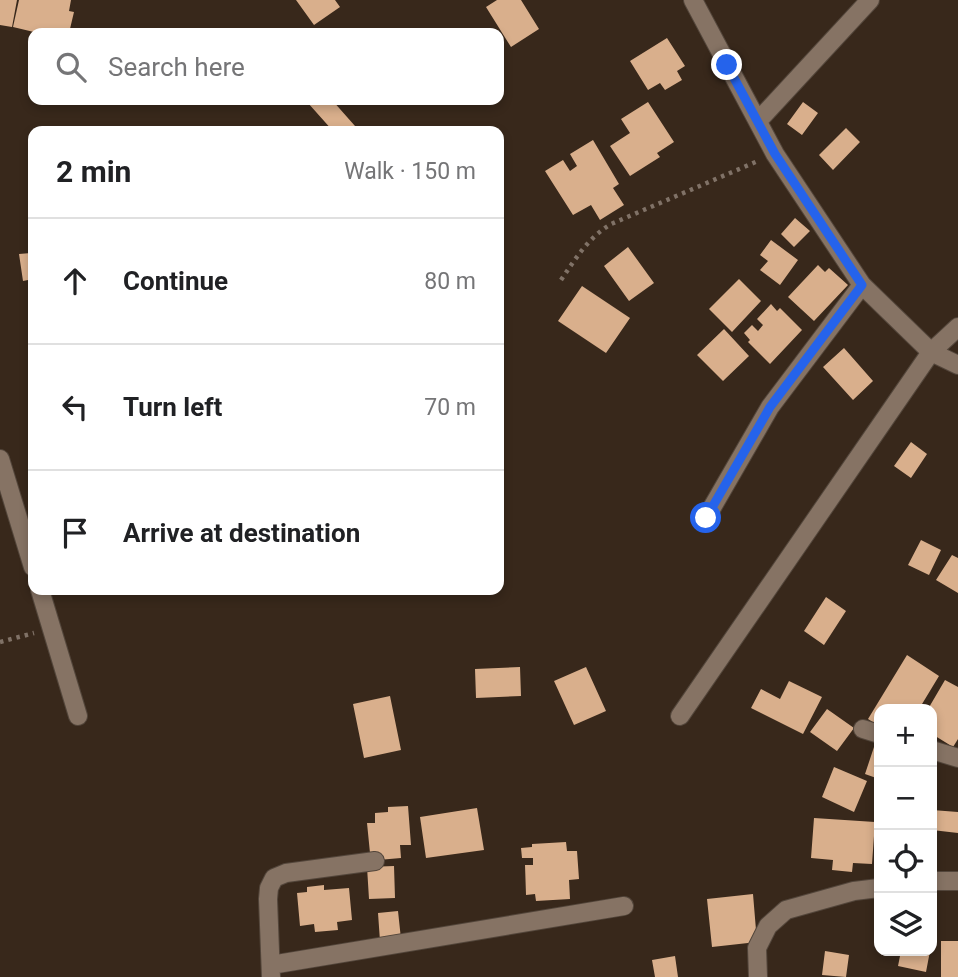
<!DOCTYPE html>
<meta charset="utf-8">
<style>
body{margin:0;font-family:Roboto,sans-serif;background:#f6f6f6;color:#202124}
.controls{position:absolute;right:21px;bottom:21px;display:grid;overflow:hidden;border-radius:14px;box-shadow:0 4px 10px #0003}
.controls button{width:63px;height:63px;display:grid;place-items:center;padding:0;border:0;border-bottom:2px solid #e0e0e0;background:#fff;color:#202124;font:35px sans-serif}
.stop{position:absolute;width:21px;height:21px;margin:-16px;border:5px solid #2563eb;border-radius:50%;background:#fff}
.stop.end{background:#2563eb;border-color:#fff;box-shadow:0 2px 7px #0008}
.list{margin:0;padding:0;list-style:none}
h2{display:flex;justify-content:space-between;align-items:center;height:91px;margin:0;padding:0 28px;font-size:30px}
h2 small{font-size:23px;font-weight:400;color:#757577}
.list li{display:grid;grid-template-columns:46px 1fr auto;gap:21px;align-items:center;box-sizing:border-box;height:126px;padding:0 28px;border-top:2px solid #e0e0e0}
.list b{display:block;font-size:26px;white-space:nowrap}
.list em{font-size:23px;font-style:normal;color:#757577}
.icon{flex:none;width:38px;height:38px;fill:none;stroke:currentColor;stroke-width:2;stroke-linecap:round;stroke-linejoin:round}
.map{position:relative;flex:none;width:958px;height:977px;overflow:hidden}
.search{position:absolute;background:#fff;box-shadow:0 4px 10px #0003;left:28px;top:28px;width:476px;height:77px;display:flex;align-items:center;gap:18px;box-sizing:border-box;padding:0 24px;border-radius:14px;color:#757577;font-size:26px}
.panel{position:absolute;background:#fff;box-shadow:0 4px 10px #0003;left:28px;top:126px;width:476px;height:469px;border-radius:14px}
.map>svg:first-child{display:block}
.building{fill:#d9af8c}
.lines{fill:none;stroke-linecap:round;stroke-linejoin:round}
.minor-casing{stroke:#53463b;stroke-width:20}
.path{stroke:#807267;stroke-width:4.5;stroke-dasharray:3.5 5;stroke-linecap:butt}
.minor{stroke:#867364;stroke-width:18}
.route{stroke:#2563eb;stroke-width:9}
</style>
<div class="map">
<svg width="958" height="977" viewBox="0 0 958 977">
<rect width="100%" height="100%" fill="#38281b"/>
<path class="building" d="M 0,0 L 17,0 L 12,27 L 0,25 Z
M 19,0 L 71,0 L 69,11 L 74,12 L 69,33 L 38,33 L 13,27 Z
M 296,0 L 335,0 L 340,7 L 314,25 Z
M 497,0 L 521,0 L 539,29 L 511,47 L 486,7 Z
M 667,38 L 685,66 L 677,71 L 682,80 L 665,90 L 660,83 L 648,90 L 630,61 Z
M 312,100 L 332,100 L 355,126 L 348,131 L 333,131 L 308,103 Z
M 648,102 L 674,142 L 657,153 L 660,157 L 630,176 L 610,146 L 630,133 L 621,119 Z
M 803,102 L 818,113 L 802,135 L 787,124 Z
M 846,128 L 860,142 L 833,170 L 819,155 Z
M 593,140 L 619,184 L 613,188 L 624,205 L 600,220 L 591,205 L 573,215 L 545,171 L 563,160 L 570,171 L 577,166 L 570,154 Z
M 795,218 L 810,231 L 794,247 L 781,234 Z
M 33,230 L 33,279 L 23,281 L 19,254 L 31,253 L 28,231 Z
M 771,240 L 798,260 L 780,285 L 760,270 L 768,261 L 760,255 Z
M 628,247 L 654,283 L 629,301 L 604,266 Z
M 818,265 L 825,272 L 829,268 L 848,285 L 814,321 L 788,297 Z
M 739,279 L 761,301 L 732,332 L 709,309 Z
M 582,286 L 630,318 L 606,353 L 558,321 Z
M 771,304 L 777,311 L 780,308 L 802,330 L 770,364 L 748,342 L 750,340 L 744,333 L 752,325 L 758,331 L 763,325 L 757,319 Z
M 724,329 L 749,356 L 723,381 L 697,355 Z
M 844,348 L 873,381 L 853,400 L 823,367 Z
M 911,442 L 927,454 L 911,478 L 894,466 Z
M 921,540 L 941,550 L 929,575 L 908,565 Z
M 952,555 L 958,558 L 958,593 L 936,580 Z
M 826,597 L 846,611 L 824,645 L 804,631 Z
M 907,655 L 939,676 L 919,709 L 879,709 L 879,726 L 868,719 Z
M 520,667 L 521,696 L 476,698 L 475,669 Z
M 586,667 L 606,711 L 574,725 L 554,681 Z
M 945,680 L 958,687 L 958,739 L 953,747 L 932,734 L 932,709 L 928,709 Z
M 789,681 L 822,697 L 803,734 L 751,708 L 761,689 L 780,699 Z
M 390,696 L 401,750 L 364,758 L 353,704 Z
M 827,709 L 854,728 L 837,751 L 810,732 Z
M 876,741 L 879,742 L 879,779 L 865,774 Z
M 834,767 L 867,781 L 854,812 L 822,797 Z
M 408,806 L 411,845 L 400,845 L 401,858 L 378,860 L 370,853 L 367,823 L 375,823 L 375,813 L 388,812 L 388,807 Z
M 477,808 L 484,850 L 426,858 L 420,817 Z
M 932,810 L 958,812 L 958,833 L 932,830 Z
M 814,818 L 875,822 L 872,864 L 853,863 L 852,872 L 832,870 L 833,860 L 811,858 Z
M 566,842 L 567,851 L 577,851 L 579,879 L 569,880 L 570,899 L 536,901 L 535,894 L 526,895 L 525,865 L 533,865 L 533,858 L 522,858 L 521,848 L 532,847 L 532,844 Z
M 394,866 L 395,898 L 369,899 L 367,867 Z
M 324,885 L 324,890 L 349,888 L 352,920 L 337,922 L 338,930 L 315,932 L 314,924 L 300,926 L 297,893 L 307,892 L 307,887 Z
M 753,894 L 757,942 L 712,947 L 707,899 Z
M 398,911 L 401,939 L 380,941 L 378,913 Z
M 941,941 L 958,941 L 958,977 L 941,977 Z
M 825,951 L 849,955 L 846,977 L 822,975 Z
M 901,951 L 930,951 L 926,972 L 898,966 Z
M 675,956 L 678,977 L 655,977 L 652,960 Z"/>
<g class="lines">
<defs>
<path id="minor" d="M 693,0 L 775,154 L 862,285 L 931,352 L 958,365
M 759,120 L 870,0
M 0,459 L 33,567
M 706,518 L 770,407 L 862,285
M 40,590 L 78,716
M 680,716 L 931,352 L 958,327
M 863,729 L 879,734
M 932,750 L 958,758
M 932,881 L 958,881
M 271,965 L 624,906
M 271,977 L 268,899 L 269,888 L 274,878 L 286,873 L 375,861
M 758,977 L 757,948 L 768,926 L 786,910 L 854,891 L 879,888"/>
</defs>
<use href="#minor" class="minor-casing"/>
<path class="path" d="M 561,280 C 576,258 588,238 611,224 L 758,161
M 0,642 L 34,633"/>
<use href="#minor" class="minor"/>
</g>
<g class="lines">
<path class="route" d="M 706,518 L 770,407 L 862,285 L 775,154 L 727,65"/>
</g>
</svg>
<div class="controls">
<button>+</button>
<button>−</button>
<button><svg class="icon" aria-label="locate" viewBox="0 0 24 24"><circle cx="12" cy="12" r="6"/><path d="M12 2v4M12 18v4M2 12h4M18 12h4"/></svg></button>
<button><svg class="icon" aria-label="layers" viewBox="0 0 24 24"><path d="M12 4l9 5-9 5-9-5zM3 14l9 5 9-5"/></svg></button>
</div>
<div class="stop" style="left:706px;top:518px"></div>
<div class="stop end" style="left:727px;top:65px"></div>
<div class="search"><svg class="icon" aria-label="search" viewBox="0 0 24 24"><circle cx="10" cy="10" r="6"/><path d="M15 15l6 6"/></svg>Search here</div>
<section class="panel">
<h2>2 min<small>Walk · 150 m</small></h2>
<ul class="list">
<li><svg class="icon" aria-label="ahead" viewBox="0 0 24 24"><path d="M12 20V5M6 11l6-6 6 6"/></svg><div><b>Continue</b></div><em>80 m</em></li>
<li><svg class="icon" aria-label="left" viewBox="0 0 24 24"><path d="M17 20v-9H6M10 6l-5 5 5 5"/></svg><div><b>Turn left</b></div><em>70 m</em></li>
<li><svg class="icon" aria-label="arrive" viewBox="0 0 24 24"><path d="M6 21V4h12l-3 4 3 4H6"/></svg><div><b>Arrive at destination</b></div></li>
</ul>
</section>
</div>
